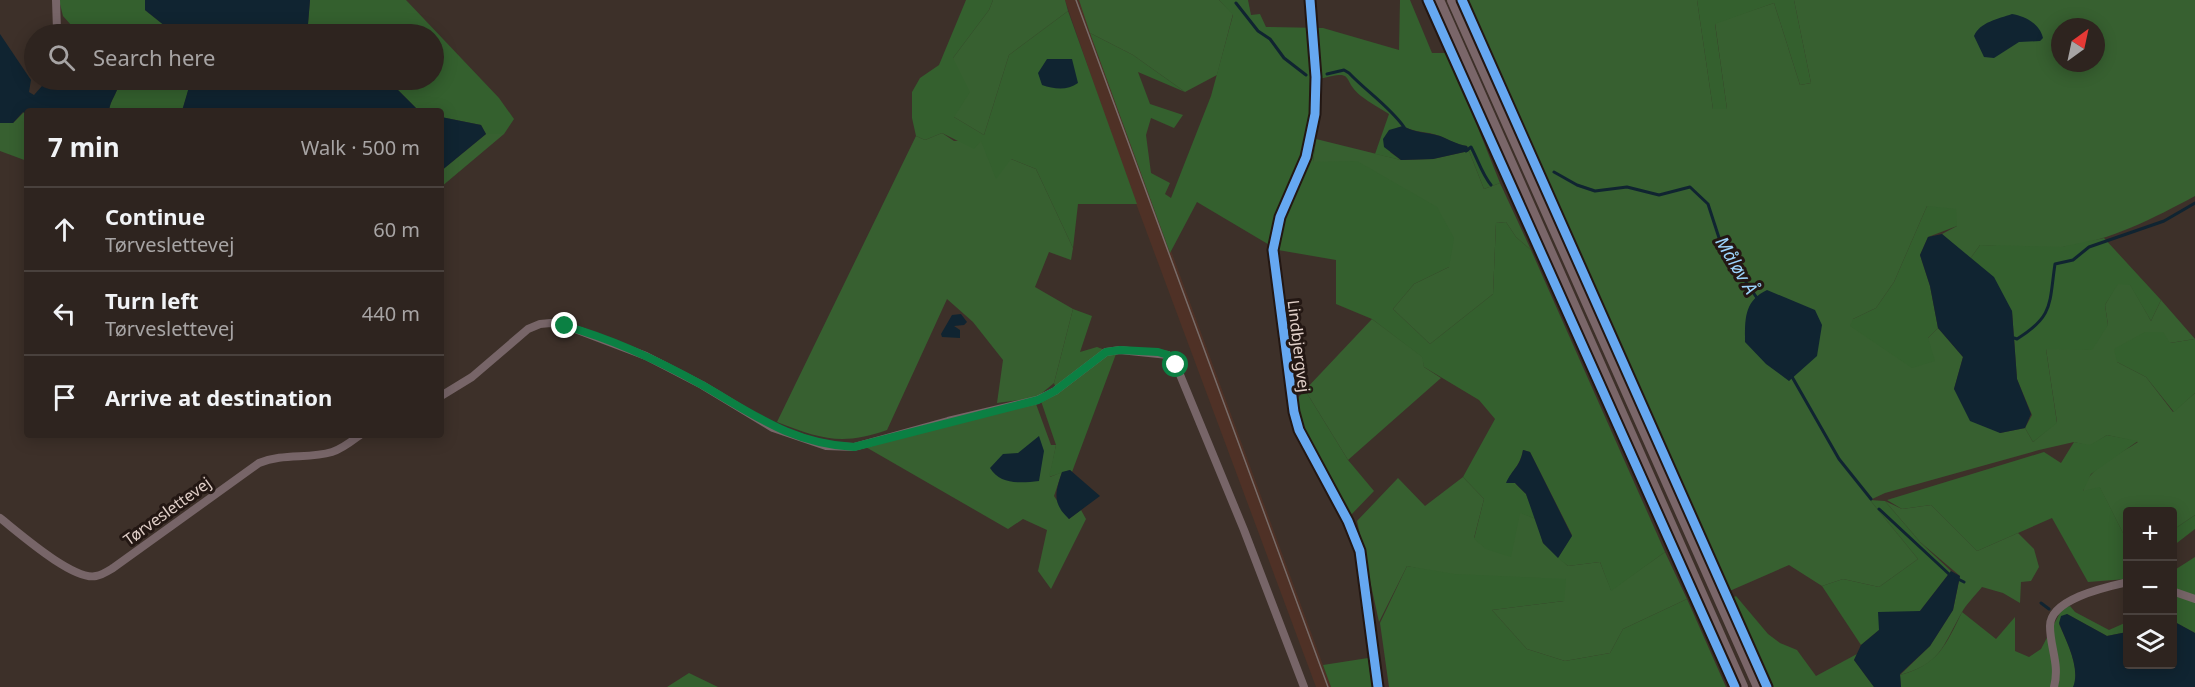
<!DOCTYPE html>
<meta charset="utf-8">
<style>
body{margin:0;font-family:"Noto Sans",sans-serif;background:#362c28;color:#f1f3f6}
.controls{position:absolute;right:18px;bottom:18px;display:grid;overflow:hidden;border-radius:6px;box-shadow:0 3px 15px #0003}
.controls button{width:54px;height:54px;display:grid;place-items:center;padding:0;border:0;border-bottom:2px solid #49413d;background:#2e241f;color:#f1f3f6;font:30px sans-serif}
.compass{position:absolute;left:2051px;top:18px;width:54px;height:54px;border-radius:50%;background:#2e241f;box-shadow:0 3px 15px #0003;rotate:33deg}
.stop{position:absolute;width:18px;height:18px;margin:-14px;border:4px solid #0b8043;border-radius:50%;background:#fff}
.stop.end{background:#0b8043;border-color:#fff;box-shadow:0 2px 6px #0008}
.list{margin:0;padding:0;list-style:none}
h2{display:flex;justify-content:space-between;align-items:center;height:78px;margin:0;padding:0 24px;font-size:26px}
h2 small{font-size:20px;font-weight:400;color:#a7a4a4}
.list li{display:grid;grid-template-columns:39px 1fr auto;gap:18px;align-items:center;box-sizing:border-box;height:84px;padding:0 24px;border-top:2px solid #49413d}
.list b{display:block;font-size:22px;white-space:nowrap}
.list p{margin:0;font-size:20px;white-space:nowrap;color:#a7a4a4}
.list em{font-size:20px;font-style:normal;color:#a7a4a4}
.icon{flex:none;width:33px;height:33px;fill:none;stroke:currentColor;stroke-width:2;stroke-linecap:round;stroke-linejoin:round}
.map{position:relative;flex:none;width:2195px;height:687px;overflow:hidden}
.search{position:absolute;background:#2e241f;box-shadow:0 3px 15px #0003;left:24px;top:24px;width:420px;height:66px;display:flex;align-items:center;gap:15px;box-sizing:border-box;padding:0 21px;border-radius:33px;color:#a7a4a4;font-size:22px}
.panel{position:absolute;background:#2e241f;box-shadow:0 3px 15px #0003;left:24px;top:108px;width:420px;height:330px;border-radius:6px}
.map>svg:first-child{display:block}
.built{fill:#4f3126}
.green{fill:#376030;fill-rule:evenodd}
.forest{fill:#34602e}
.water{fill:#102431}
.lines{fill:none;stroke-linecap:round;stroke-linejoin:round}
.stream{stroke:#102431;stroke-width:3}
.street{stroke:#776568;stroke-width:8}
.secondary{stroke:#7a6669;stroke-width:12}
.tram{stroke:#786c69;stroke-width:1.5}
.cycleway-casing{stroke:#231713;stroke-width:13}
.cycleway{stroke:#66a8f1;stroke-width:9}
.route{stroke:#0b8043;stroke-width:8}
.labels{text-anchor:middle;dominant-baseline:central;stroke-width:6;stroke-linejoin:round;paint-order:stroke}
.street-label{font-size:16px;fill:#e0cfc8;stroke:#231713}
.water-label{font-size:18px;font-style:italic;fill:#9dd4fc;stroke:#231713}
</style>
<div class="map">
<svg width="2195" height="687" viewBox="0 0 2195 687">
<rect width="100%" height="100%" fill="#3d3029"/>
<path class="built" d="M 1065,0 L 1079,0 L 1331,687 L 1316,687 L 1118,155 Z"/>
<path class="green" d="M 993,0 L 1065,0 L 1068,11 L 1009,55 L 984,135 L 954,117 L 953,58 L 989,10 Z
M 1079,0 L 1219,0 L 1233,14 L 1217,75 L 1185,92 L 1133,55 L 1090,33 Z
M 1464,0 L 1697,0 L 1713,109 L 1727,109 L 1715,23 L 1774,3 L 1800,85 L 1811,83 L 1794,0 L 2195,0 L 2195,196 C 2154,218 2110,241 2063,247 C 2037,251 2007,246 1980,245 L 1970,259 L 1942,234 L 1957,226 L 1927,206 L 1894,282 L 1876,308 L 1853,319 L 1928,338 L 1938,328 L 1963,357 L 1954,389 L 2000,433 L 2025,428 L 2033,442 L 2057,422 L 2046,349 L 2108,325 L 2105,305 L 2117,284 L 2130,284 L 2151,321 L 2161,300 L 2195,339 L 2170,343 L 2117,362 L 2146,377 L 2173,412 L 2195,393 L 2195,515 L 2173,530 L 2172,512 L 2128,512 L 2127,541 L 2100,488 L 2083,492 C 2085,469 2120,454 2138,442 L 2107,435 L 2090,446 L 2074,442 L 2039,450 L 1885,493 L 1870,500 L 1918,559 L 1879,587 L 1843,579 L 1822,586 L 1789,565 L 1725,593 ZM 2060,27 L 2096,27 L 2096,63 L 2060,63 Z
M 24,112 L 27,115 L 27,161 L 0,151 L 0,123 L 13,123 Z
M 942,133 L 954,141 L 981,140 L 1011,159 L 1036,169 L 1073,248 L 1071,260 L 1049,252 L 1035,287 L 1073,309 L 1054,383 L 1036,398 L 997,403 L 1003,360 L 973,322 L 947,299 L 887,430 C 842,446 821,439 777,422 L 916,136 L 925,140 Z
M 486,134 L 504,134 L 441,187 L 441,171 Z
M 1316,139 L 1401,160 L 1433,159 L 1469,151 L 1484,189 L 1500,183 L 1531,250 L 1516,237 L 1506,222 L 1496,223 L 1493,294 L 1430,344 L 1393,309 L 1414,284 L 1449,267 L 1313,162 Z
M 1372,319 L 1423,357 L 1424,367 L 1441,378 L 1348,460 L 1305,390 Z
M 1036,404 L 1051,445 L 1056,445 L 1050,477 L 1062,472 L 1054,496 L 1069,519 L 1081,510 L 1086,519 L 1051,589 L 1038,571 L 1047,530 L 1023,519 L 1008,529 L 864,446 Z
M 1463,477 L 1484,499 L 1474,538 L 1520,512 L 1536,519 L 1543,543 L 1568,566 L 1600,562 L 1611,590 L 1665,552 L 1687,599 L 1623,629 L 1610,653 L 1565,661 L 1527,649 L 1492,610 L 1564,601 L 1407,566 L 1379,622 L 1357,521 L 1398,478 L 1425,506 Z
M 1885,501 L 1902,509 L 1931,505 L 1977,551 L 2018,533 L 2034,549 L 2039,567 L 2031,581 L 2021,582 L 2020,603 L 2003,593 L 1982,587 C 1975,596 1966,604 1961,614 C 1942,647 1941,664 1900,675 L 1930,646 L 1953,610 L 1960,576 L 1920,542 Z"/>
<path class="forest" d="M 59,0 L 145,0 L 145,10 L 175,34 L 79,34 L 63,16 Z
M 310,0 L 406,0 L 499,98 L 514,119 L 504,134 L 486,134 L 481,125 L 441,117 L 441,111 L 419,111 L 388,80 L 434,80 L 434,34 L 304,34 L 308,24 Z
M 966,0 L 993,0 L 989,10 L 953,58 L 970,92 L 954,117 L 984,135 L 1009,55 L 1068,11 L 1137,204 L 1078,204 L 1073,248 L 1036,169 L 1011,159 L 996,179 L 981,141 L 974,149 L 942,133 L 925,140 L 916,136 L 912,118 L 912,92 L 920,78 L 939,65 Z
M 1219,0 L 1248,0 L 1251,15 L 1260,14 L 1266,27 L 1323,28 L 1399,50 L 1400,0 L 1410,0 L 1432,53 L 1448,53 L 1500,183 L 1484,189 L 1467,146 C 1455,144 1450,140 1440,136 C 1427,131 1415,133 1403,126 L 1397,128 L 1390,152 L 1401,160 L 1375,154 L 1389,114 C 1380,108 1370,103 1361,96 C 1340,79 1357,69 1320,79 L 1320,110 L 1313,162 L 1357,161 L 1437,207 L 1454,238 L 1449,267 L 1414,284 L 1393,309 L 1430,344 L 1493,294 L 1496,223 L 1506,222 L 1516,237 L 1531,250 L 1665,552 L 1611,591 L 1600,562 L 1568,566 L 1558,558 L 1572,535 L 1530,452 L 1523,450 C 1520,466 1513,469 1507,482 L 1515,483 L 1526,494 L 1536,519 L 1520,513 L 1511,557 L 1486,549 L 1474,539 L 1484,499 L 1463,477 L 1495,419 L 1479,400 L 1424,367 L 1422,357 L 1372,319 L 1336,304 L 1336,260 L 1278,250 L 1197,202 L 1170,253 L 1090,33 L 1133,55 L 1185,92 L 1138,72 L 1150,104 L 1183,115 L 1174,128 L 1151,118 L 1146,135 L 1151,173 L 1170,183 L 1165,194 L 1171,198 L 1211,96 L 1233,15 Z
M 1697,0 L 1794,0 L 1811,83 L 1800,85 L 1774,3 L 1715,24 L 1727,109 L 1713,109 Z
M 120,80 L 191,80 L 191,82 L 182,111 L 109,111 C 110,100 118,93 120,80 Z
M 1927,206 L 1956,209 L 1957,226 L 1928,237 L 1920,255 L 1930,286 L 1938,328 L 1928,338 L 1935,361 L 1912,368 L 1850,326 L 1853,319 L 1876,308 L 1894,282 Z
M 2104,238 L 2161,300 L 2151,321 L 2130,285 L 2118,284 L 2105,305 L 2108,325 L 2092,350 L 2046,349 L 2057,423 L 2033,442 L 2025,428 L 2032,415 L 2017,379 L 2012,311 L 1970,259 L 1980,245 L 2061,247 Z
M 1073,309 L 1092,316 L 1080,352 L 1097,347 L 1116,354 L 1072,472 L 1070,470 L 1049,477 L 1056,445 L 1041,401 L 1057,392 L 1054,383 Z
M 2145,332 L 2163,332 L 2170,343 L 2195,339 L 2195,393 L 2174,412 L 2146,377 L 2117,362 L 2114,349 Z
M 1305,390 L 1348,460 L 1374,491 L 1349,517 L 1301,428 L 1294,402 Z
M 2107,435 L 2138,441 L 2091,474 L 2083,491 L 2100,487 L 2127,541 L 2127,579 L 2088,582 L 2052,518 L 1977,551 L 1931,505 L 1902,509 L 1887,500 L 2044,452 L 2061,463 L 2074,442 L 2090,445 Z
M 1870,500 L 1885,501 L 1920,542 L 1951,571 L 1920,611 L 1879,630 L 1861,645 L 1822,586 L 1843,579 L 1879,587 L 1918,559 Z
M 2195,515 L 2195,529 L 2173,546 L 2173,530 Z
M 2195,557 L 2195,633 L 2173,621 L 2173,571 Z
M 1407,566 L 1454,574 L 1566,579 L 1564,601 L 1492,610 L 1527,649 L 1565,661 L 1610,653 L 1623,629 L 1687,599 L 1726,687 L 1389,687 L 1380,623 Z
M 1736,596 L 1768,634 L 1780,643 L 1797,650 L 1816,676 L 1857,654 L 1854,660 L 1874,687 L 1771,687 L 1731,599 Z
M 2070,606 L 2075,612 L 2109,630 L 2127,622 L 2127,632 L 2107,636 L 2067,614 L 2059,624 C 2067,642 2080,667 2074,687 L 1901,687 L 1900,675 C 1938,665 1946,645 1962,612 L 1996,639 L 2015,617 L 2015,651 L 2029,657 L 2041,649 L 2062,609 Z
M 1368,658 L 1372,687 L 1331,687 L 1323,665 Z
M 689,673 L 718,687 L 667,687 Z"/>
<path class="water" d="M 145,0 L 310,0 L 308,24 L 304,34 L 175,34 L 145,10 Z
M 2012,14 C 2025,16 2040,24 2043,38 L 2040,41 L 2019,42 L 1994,58 L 1984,57 L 1974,36 C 1980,22 1998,19 2012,14 Z
M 0,34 L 31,80 L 29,92 L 34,95 L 42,86 L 74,83 L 80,80 L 120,80 C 118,93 110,100 109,111 L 27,111 L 27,115 L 23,112 L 13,123 L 0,123 Z
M 1047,59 L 1072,59 L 1078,83 C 1067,91 1054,89 1042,85 L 1038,73 Z
M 191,80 L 388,80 L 419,111 L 182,111 Z
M 441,117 L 481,125 L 486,134 L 441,171 Z
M 1403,126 C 1415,133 1427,132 1440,136 C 1450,140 1456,144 1467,146 L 1469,151 L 1433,159 L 1401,160 L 1384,147 L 1383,139 L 1389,130 Z
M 1942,234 L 1994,277 L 2012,311 L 2017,379 L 2031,414 L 2025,428 L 2000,433 L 1970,421 L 1954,389 L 1963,357 L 1938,328 L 1930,286 L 1920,255 L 1928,237 Z
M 1767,290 L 1815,310 L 1822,325 L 1817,356 L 1789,381 L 1766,364 L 1745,342 C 1745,319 1744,301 1767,290 Z
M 961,314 L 967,322 L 964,325 L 954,326 L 960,330 L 960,338 L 942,337 L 941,334 L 952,315 Z
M 1039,436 L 1044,451 L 1039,481 C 1021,483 1000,485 990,468 L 1003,454 L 1018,453 Z
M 1523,450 L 1530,452 L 1572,536 L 1558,558 L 1543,543 L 1526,494 L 1515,483 L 1506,483 C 1513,468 1520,467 1523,450 Z
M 1070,470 L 1100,496 L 1069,519 C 1052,503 1055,493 1062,472 Z
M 1951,571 L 1960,576 L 1953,610 L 1930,646 L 1900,674 L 1901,687 L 1874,687 L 1854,660 L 1861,645 L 1879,630 L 1878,612 L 1920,611 Z
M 2067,614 L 2107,636 L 2127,632 L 2128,664 L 2172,664 L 2173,621 L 2195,633 L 2195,687 L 2073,687 C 2081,668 2066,641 2059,623 L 2061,616 Z"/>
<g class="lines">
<path class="stream" d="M 1236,3 L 1258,31 L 1270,39 L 1284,58 L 1306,75
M 1327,74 L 1344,70 L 1349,73 C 1366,91 1389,106 1404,127
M 1466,151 L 1471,147 C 1478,160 1482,174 1491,185
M 1554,172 L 1577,185 L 1595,191 L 1627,187 L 1659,195 L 1690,187 L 1708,204 L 1722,247 L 1757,298
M 2014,338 L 2017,339 C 2054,316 2049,304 2055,264 L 2073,260 L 2089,247 L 2164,221 L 2195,203
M 1791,375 L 1839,459 L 1871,499
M 1879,509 L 1950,575
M 1956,578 L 1964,582
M 2041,603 L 2049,609"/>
<path class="street" d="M 56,0 L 57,30
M 1310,0 L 1316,77 L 1315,114 L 1306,157 L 1280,217 L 1273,250 L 1294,412 L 1299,430 L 1348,521 L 1360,551 L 1378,687
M 441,396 L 472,377 L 528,329 L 540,324 L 551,323 L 567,326 L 646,356 L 702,385 L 773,428 L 826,446 L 854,447 L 948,421 L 1037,400 L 1055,391 L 1106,352 L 1120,350 L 1168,355 L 1176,365 L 1244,530 L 1304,687
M 0,518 C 18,532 73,581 96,576 C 102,575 108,571 113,568 L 259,463 C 283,453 308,459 332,452 C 342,449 352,441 360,435
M 2172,591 L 2195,599
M 2054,687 C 2060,664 2050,648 2050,626 C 2050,599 2106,587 2128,582"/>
<path class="secondary" d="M 1438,0 L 1742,687
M 1453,0 L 1759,687"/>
<path class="tram" d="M 1076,0 L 1328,687"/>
<defs>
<path id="cycleway" d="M 1310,0 L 1316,77 L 1315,114 L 1306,157 L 1280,217 L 1273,250 L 1294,412 L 1299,430 L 1348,521 L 1360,551 L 1378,687
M 1428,0 L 1735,687
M 1462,0 L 1767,687"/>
</defs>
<use href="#cycleway" class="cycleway-casing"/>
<use href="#cycleway" class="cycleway"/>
</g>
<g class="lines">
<path class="route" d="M 565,326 C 613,339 661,362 704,386 C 756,416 793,444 854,447 L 1038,400 L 1055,391 L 1106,352 L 1120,350 L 1158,352 L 1168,355 L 1176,365"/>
</g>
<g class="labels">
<g class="street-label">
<text transform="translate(1299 346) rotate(83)">Lindbjergvej</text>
<text transform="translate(167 511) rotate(-36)">Tørveslettevej</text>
</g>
<g class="water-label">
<text transform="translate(1737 265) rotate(59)">Måløv Å</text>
</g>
</g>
</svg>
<div class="controls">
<button>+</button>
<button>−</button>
<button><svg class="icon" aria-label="layers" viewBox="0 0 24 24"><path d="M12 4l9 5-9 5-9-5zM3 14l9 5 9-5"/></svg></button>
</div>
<svg class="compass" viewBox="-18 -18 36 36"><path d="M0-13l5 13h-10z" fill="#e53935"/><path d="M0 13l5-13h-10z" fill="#a7a4a4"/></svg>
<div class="stop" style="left:1176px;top:365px"></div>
<div class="stop end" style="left:565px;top:326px"></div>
<div class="search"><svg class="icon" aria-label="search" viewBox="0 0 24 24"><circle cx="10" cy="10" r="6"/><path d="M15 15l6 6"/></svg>Search here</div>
<section class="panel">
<h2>7 min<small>Walk · 500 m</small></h2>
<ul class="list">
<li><svg class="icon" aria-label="ahead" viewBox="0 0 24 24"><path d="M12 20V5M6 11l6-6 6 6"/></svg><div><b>Continue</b><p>Tørveslettevej</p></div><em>60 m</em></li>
<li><svg class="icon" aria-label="left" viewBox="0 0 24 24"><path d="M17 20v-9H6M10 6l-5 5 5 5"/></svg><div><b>Turn left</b><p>Tørveslettevej</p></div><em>440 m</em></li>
<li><svg class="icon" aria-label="arrive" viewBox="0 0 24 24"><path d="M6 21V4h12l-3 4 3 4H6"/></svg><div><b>Arrive at destination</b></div></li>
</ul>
</section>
</div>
